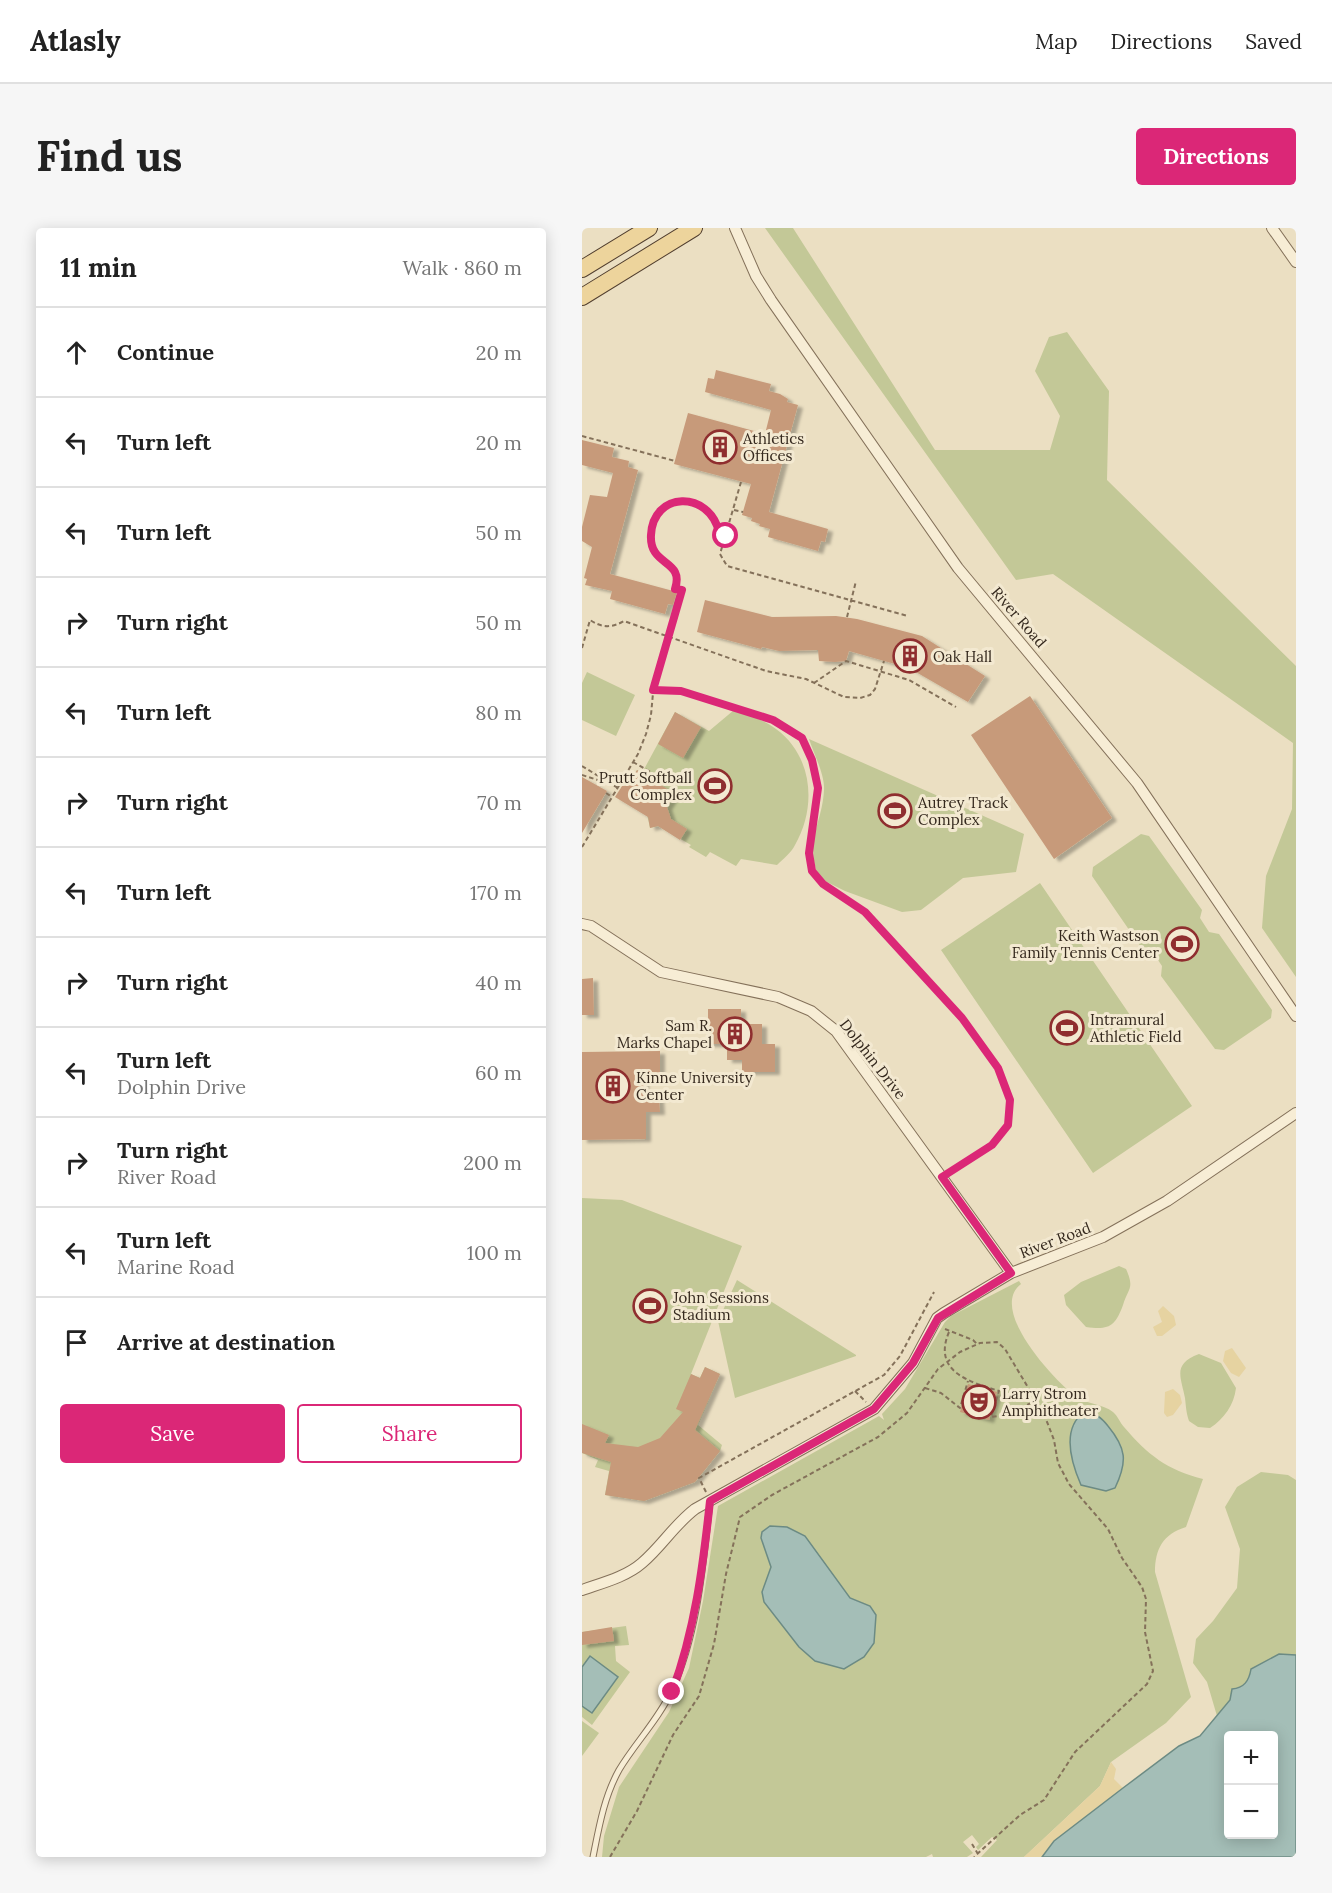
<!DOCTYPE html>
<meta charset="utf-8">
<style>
body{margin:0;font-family:Lora,serif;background:#f6f6f6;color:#222}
.controls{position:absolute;right:18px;bottom:18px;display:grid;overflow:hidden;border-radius:6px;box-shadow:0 3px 15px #0003}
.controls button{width:54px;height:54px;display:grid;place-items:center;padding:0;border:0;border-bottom:2px solid #e0e0e0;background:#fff;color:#222;font:30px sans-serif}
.stop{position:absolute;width:18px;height:18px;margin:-14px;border:4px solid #db2777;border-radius:50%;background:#fff}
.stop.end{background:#db2777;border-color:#fff;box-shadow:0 2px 6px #0008}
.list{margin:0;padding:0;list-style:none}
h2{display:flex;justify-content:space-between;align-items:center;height:78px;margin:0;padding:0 24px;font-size:26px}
h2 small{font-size:20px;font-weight:400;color:#767676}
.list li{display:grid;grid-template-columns:39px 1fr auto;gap:18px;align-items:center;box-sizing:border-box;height:90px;padding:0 24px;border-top:2px solid #e0e0e0}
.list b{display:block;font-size:22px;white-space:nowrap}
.list p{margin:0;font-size:20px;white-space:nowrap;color:#767676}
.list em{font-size:20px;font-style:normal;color:#767676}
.actions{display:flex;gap:12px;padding:18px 24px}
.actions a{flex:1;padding:14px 0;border:2px solid #db2777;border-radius:6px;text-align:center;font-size:21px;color:#db2777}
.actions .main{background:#db2777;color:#fff}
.icon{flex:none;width:33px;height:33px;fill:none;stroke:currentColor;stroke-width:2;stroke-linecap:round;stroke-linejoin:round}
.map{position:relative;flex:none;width:714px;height:1629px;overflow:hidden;border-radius:6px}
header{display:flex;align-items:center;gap:36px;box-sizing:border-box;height:84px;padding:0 30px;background:#fff;border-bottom:2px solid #e0e0e0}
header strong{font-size:28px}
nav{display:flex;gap:33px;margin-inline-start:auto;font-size:21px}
.intro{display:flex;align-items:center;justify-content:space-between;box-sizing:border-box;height:144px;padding:0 36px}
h1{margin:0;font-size:42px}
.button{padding:15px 27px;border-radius:6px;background:#db2777;color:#fff;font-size:21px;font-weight:700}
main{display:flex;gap:36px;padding:0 36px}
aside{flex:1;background:#fff;border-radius:6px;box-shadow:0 3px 15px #0003}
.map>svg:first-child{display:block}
.green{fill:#c3c897;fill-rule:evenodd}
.sand{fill:#e6d3a1}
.water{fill:#a4beb7;stroke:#6c8b84;stroke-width:1.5;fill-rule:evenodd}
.building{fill:#c79a7a;filter:url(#shadow)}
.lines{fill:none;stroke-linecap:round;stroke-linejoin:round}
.service-casing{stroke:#84715a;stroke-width:7}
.minor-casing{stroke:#84715a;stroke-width:12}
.primary-casing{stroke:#523f2f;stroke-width:18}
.path{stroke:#84715a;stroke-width:2;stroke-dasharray:4.5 3;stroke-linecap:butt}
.service{stroke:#f7edd5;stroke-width:5}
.minor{stroke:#f7edd5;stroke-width:10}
.primary{stroke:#edd49c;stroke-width:16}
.route{stroke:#db2777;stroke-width:8}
.labels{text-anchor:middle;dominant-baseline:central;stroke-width:6;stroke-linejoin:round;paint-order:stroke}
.poi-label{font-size:15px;fill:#35291e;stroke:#f3e9d1;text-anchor:start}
.street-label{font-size:15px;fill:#35291e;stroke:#f3e9d1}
</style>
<header>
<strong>Atlasly</strong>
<nav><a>Map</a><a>Directions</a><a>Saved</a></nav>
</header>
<div class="intro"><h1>Find us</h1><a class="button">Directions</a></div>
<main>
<aside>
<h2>11 min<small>Walk · 860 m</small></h2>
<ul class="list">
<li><svg class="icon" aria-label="ahead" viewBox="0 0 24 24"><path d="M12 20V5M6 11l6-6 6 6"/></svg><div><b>Continue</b></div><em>20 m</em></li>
<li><svg class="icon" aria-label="left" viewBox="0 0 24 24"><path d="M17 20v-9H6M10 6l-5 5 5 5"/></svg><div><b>Turn left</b></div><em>20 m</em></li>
<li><svg class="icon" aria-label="left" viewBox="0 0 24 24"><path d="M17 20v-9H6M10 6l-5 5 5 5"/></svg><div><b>Turn left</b></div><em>50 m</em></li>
<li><svg class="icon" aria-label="right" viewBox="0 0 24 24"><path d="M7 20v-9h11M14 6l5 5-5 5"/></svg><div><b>Turn right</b></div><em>50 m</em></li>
<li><svg class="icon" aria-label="left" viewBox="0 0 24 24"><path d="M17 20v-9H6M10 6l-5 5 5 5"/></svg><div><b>Turn left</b></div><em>80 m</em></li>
<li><svg class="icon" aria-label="right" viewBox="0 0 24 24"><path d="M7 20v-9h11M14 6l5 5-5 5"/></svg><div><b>Turn right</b></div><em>70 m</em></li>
<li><svg class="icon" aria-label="left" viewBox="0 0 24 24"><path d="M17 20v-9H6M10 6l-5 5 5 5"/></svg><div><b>Turn left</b></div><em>170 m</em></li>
<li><svg class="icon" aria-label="right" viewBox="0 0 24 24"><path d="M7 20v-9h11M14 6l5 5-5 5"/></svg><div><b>Turn right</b></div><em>40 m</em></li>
<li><svg class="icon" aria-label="left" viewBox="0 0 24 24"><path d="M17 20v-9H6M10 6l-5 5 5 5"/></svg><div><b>Turn left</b><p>Dolphin Drive</p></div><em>60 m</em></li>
<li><svg class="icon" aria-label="right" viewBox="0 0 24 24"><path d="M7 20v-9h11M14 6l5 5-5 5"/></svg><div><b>Turn right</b><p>River Road</p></div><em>200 m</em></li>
<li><svg class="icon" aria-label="left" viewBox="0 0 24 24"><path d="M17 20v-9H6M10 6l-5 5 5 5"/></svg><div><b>Turn left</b><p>Marine Road</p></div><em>100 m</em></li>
<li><svg class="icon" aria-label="arrive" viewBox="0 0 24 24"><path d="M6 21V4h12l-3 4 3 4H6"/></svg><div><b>Arrive at destination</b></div></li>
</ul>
<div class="actions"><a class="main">Save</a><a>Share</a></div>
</aside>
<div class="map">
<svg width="714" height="1629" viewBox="0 0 714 1629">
<defs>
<filter id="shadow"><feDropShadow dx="5" dy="3" stdDeviation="1.5" flood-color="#0004"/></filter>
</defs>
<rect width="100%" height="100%" fill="#ebdfc2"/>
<path class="green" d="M 183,0 L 211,0 L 353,222 L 468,222 L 478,188 L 453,143 L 467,109 L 485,104 L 527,163 L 525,252 L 714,438 L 714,749 L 680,700 L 684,648 L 710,581 L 711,515 L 471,346 L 434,352 Z
M 5,444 L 53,467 L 34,508 L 0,492 L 0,455 Z
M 152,482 C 166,487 182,492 194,501 C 231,528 235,579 213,617 C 209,625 201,631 195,637 L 159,631 L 154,638 L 128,624 L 124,629 L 107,619 L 109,617 L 76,598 L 68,600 L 65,586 L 39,560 L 44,551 L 48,553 L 55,542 L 60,545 L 93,484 L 127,503 Z
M 227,511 L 442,606 L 434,644 L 381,650 L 339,682 L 320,684 L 263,663 L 237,650 C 222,611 240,598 242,562 C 243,547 232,526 227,511 Z
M 559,606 L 567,608 L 620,682 L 618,690 L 627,704 L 637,706 L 690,782 L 689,790 L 642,822 L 633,821 L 579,748 L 580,738 L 572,726 L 563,725 L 510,648 L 511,639 Z
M 458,655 L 610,878 L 511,945 L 359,722 Z
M 0,970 L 40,972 L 160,1018 L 109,1146 L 118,1150 L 123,1139 L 138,1146 L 116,1197 L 140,1217 L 138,1223 L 113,1254 L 62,1273 L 23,1267 L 27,1243 L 13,1239 L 16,1232 L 0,1225 Z
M 537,1038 L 544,1041 C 553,1061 546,1060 541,1077 C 533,1099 527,1102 504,1099 L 484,1077 L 482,1067 L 499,1054 Z
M 155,1052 L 274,1127 L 274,1128 L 153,1170 L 136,1093 Z
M 437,1053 L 439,1056 C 406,1081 471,1151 493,1168 C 504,1176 521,1176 531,1184 C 536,1188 538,1195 542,1199 C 566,1227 585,1242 621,1251 L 604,1299 C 581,1306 573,1321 573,1344 L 609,1469 L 584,1495 L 529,1534 L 518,1558 L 442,1629 L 399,1629 L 415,1612 L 410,1609 L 396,1622 L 394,1619 L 397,1616 L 390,1607 L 381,1614 L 391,1625 L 385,1629 L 351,1629 L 350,1626 L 344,1629 L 20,1629 L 22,1608 L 37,1559 L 87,1484 L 107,1440 L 121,1373 L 136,1278 L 297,1188 L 302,1192 L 300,1186 L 323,1161 L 363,1094 L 369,1088 ZM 179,1310 L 249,1346 L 268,1370 L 288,1378 L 180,1364 L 189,1339 Z
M 617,1126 L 639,1135 L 654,1160 C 652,1177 642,1191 628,1200 L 616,1199 L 607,1193 C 604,1184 604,1178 603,1170 C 599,1149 590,1136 617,1126 Z
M 679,1244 L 706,1247 L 714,1252 L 714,1427 L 697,1426 L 659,1460 L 650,1461 L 648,1472 L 635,1488 L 625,1454 L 611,1435 L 614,1411 L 631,1393 L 655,1360 L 658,1321 L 643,1279 L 655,1259 Z
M 44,1398 L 47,1417 L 33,1418 L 34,1433 L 48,1444 L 10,1497 L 0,1489 L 0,1404 Z
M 0,1493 L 17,1505 L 0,1528 Z"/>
<path class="sand" d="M 581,1078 L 592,1088 L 594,1097 L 580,1108 L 575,1108 L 571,1099 L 580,1094 L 576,1083 Z
M 650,1120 L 664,1140 L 657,1149 L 649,1145 L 641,1133 L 643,1123 Z
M 591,1161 L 598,1167 L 600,1175 L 591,1187 L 585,1189 L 582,1185 L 583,1164 Z
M 529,1534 L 534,1541 L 532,1551 L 541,1560 L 472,1613 L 460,1629 L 442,1629 L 518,1558 Z"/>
<path class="water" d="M 502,1184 C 513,1185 519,1189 526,1198 C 544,1220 546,1233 533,1260 L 524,1263 L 499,1257 C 489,1234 479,1201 502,1184 Z
M 188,1298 L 205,1299 L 223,1308 L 268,1370 L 288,1378 L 294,1387 L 292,1415 L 282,1429 L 262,1441 L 233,1433 L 217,1419 L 182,1374 L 180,1364 L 189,1339 L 179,1310 L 180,1304 Z
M 697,1426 L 714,1427 L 714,1629 L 460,1629 L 472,1613 L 541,1560 L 597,1518 L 618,1508 L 648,1472 L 650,1461 C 662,1460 667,1453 669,1441 ZM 646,1508 L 692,1508 L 692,1606 L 646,1606 Z
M 8,1428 L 36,1449 L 10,1485 L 0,1478 L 0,1439 Z"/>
<path class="building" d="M 134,142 L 189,156 L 187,163 L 198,166 L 206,171 L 205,174 L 216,177 L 187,284 L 246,301 L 243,314 L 239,313 L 236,323 L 186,309 L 188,301 L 177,298 L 178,296 L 169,293 L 170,290 L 160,287 L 169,256 L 92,236 L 106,185 L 183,206 L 189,182 L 123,164 L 126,150 L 132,151 Z
M 0,212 L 32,220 L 30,229 L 47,233 L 46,239 L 56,242 L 28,346 L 95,364 L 91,377 L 86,376 L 83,386 L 28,371 L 30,363 L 3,357 L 5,351 L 2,350 L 10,319 L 0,313 L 0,299 L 8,267 L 25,269 L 31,245 L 0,237 Z
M 123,372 L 190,389 L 254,388 L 275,391 L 340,408 L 403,448 L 386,474 L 327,440 L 267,423 L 264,433 L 253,434 L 237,433 L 236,422 L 197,423 L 180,419 L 179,421 L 115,404 Z
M 448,468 L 530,590 L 472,631 L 389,507 Z
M 93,484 L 119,499 L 101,530 L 76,516 Z
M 55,542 L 93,566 L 85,579 L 89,591 L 105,601 L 98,612 L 76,598 L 68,600 L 66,589 L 33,569 L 44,552 L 48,554 Z
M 0,549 L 25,563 L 0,605 Z
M 11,750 L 12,787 L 0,787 L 0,751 Z
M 126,781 L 159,781 L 159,796 L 180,796 L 180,816 L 193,816 L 193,844 L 160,844 L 160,832 L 145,832 L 145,816 L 126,816 Z
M 78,823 L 78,848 L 62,848 L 62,869 L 77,869 L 78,884 L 64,884 L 64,911 L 0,912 L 0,824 Z
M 123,1139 L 138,1146 L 113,1202 L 138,1223 L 113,1254 L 62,1273 L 23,1267 L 29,1234 L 0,1225 L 0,1196 L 27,1207 L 23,1215 L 56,1219 L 78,1210 L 101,1184 L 94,1181 L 109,1146 L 118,1150 Z
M 386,1156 L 415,1164 L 407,1192 L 378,1184 Z
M 30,1399 L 32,1413 L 0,1417 L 0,1404 Z"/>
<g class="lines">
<defs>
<path id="service" d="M 11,1629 C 17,1599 22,1569 37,1542 C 53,1515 77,1491 90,1462 C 116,1405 121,1336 128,1274"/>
<path id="minor" d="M 153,0 L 174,48 L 189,72 L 376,340 L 555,555 L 714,788
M 690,0 L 714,34
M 0,696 L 9,698 L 79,744 L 196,769 L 229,783 L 254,803 L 429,1045
M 0,1362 C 20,1355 44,1349 60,1335 C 80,1318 92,1297 113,1281 L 292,1181 L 331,1135 L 355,1090 L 362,1085 L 429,1045 L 521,1009 L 585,973 L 714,885"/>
<path id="primary" d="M 0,41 L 67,0
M 0,69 L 112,0"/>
</defs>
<use href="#service" class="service-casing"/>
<use href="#minor" class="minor-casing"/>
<use href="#primary" class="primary-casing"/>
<path class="path" d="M 0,208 L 93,233
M 159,254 L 138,326 L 145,338 L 326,388
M 152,282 L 161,284
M 265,389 L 274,353
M 0,420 L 8,392 C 20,400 30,400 42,393 L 184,443 L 224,451 L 262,469 L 278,470 L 288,467 L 293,461 L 302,433
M 232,455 L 264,433 L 327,452 L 374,479
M 71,462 L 99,463 L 191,492 L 220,510 L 230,532 L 236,560 L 227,625 L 230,643 L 241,655 L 283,684 L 380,791 L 415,840 L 428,872 L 426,897 L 410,917 L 369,943
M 51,534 L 91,557
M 0,538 L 36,560
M 0,547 L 25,555
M 24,565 L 30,569
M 0,619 L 56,526 L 64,506 L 69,487 L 72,454 L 100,362 L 93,361 C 102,333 67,337 69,307 C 71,263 127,262 137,304 L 144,308
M 363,1101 L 391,1112 L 395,1116
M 367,1104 C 350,1144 388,1154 417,1163 L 409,1189 L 425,1187 L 453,1173
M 343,1160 L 359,1165 L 378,1180 L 386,1153
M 273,1163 L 284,1174
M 124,1264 L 117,1250 L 302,1147 L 318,1128 L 352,1064
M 390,1616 L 396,1626
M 28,1629 L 55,1583 L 91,1507 L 117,1468 L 132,1416 L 144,1346 L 158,1289 L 190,1267 L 296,1209 L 325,1185 L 356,1141 L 378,1124 L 398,1115 L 415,1114 L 423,1121 L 462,1186 L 472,1212 L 476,1235 L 487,1256 L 526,1301 L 540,1330 L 560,1359 L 564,1371 L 563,1404 L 571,1443 L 565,1456 L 493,1524 L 462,1572 L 438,1587 L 392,1629"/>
<use href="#service" class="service"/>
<use href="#minor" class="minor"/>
<use href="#primary" class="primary"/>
</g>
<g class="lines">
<path class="route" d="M 90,1464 C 113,1402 121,1338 128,1273 L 292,1181 L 331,1135 L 356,1090 L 429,1045 L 360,949 L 410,917 L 426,897 L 428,872 L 416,840 L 380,790 L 283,684 L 241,656 L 230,643 L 227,625 L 236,560 L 230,532 L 220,510 L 191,492 L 99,463 L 71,462 L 100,362 L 93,361 C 103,331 67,339 69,307 C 71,263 127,262 137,304 L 144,308"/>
</g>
<defs>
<symbol id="building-ring" viewBox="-11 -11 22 22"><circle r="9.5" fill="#f3e9d1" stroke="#8f2e2f" stroke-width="1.5"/><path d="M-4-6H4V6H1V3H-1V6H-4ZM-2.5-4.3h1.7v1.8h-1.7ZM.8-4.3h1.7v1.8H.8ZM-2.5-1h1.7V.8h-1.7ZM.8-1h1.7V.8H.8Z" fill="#8f2e2f"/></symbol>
<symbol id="stadium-ring" viewBox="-11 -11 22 22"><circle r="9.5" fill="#f3e9d1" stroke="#8f2e2f" stroke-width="1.5"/><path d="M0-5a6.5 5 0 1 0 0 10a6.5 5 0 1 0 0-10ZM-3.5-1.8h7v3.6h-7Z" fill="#8f2e2f"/></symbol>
<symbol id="theatre-ring" viewBox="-11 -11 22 22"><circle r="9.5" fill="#f3e9d1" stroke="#8f2e2f" stroke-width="1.5"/><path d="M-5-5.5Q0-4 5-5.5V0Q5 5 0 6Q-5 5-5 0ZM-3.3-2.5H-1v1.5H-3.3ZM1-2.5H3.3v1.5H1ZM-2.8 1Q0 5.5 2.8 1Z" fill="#8f2e2f"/></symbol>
</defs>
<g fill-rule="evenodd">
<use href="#building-ring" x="119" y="200" width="38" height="38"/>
<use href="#building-ring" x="309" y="409" width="38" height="38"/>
<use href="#stadium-ring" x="114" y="539" width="38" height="38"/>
<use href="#stadium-ring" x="294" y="564" width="38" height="38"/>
<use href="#stadium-ring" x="581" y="697" width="38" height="38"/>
<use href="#stadium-ring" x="466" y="781" width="38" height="38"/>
<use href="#building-ring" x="134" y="787" width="38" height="38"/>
<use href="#building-ring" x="12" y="839" width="38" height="38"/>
<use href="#stadium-ring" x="49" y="1059" width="38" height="38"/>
<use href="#theatre-ring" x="378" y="1155" width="38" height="38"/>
</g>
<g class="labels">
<g class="poi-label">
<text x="161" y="210">Athletics<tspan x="161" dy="17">Offices</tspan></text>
<text x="351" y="428">Oak Hall</text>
<text x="110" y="549" text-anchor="end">Prutt Softball<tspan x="110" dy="17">Complex</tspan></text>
<text x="336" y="574">Autrey Track<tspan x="336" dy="17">Complex</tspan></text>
<text x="577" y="707" text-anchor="end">Keith Wastson<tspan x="577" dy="17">Family Tennis Center</tspan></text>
<text x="508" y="791">Intramural<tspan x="508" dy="17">Athletic Field</tspan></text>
<text x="130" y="797" text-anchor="end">Sam R.<tspan x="130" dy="17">Marks Chapel</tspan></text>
<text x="54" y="849">Kinne University<tspan x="54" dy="17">Center</tspan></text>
<text x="91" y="1069">John Sessions<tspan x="91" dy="17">Stadium</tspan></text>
<text x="420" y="1165">Larry Strom<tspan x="420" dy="17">Amphitheater</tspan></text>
</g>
<g class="street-label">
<text transform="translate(437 389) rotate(49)">River Road</text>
<text transform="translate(291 831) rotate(52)">Dolphin Drive</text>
<text transform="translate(473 1012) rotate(-21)">River Road</text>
</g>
</g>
</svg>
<div class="controls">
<button>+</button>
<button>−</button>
</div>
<div class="stop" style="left:144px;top:308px"></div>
<div class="stop end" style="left:90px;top:1464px"></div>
</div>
</main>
